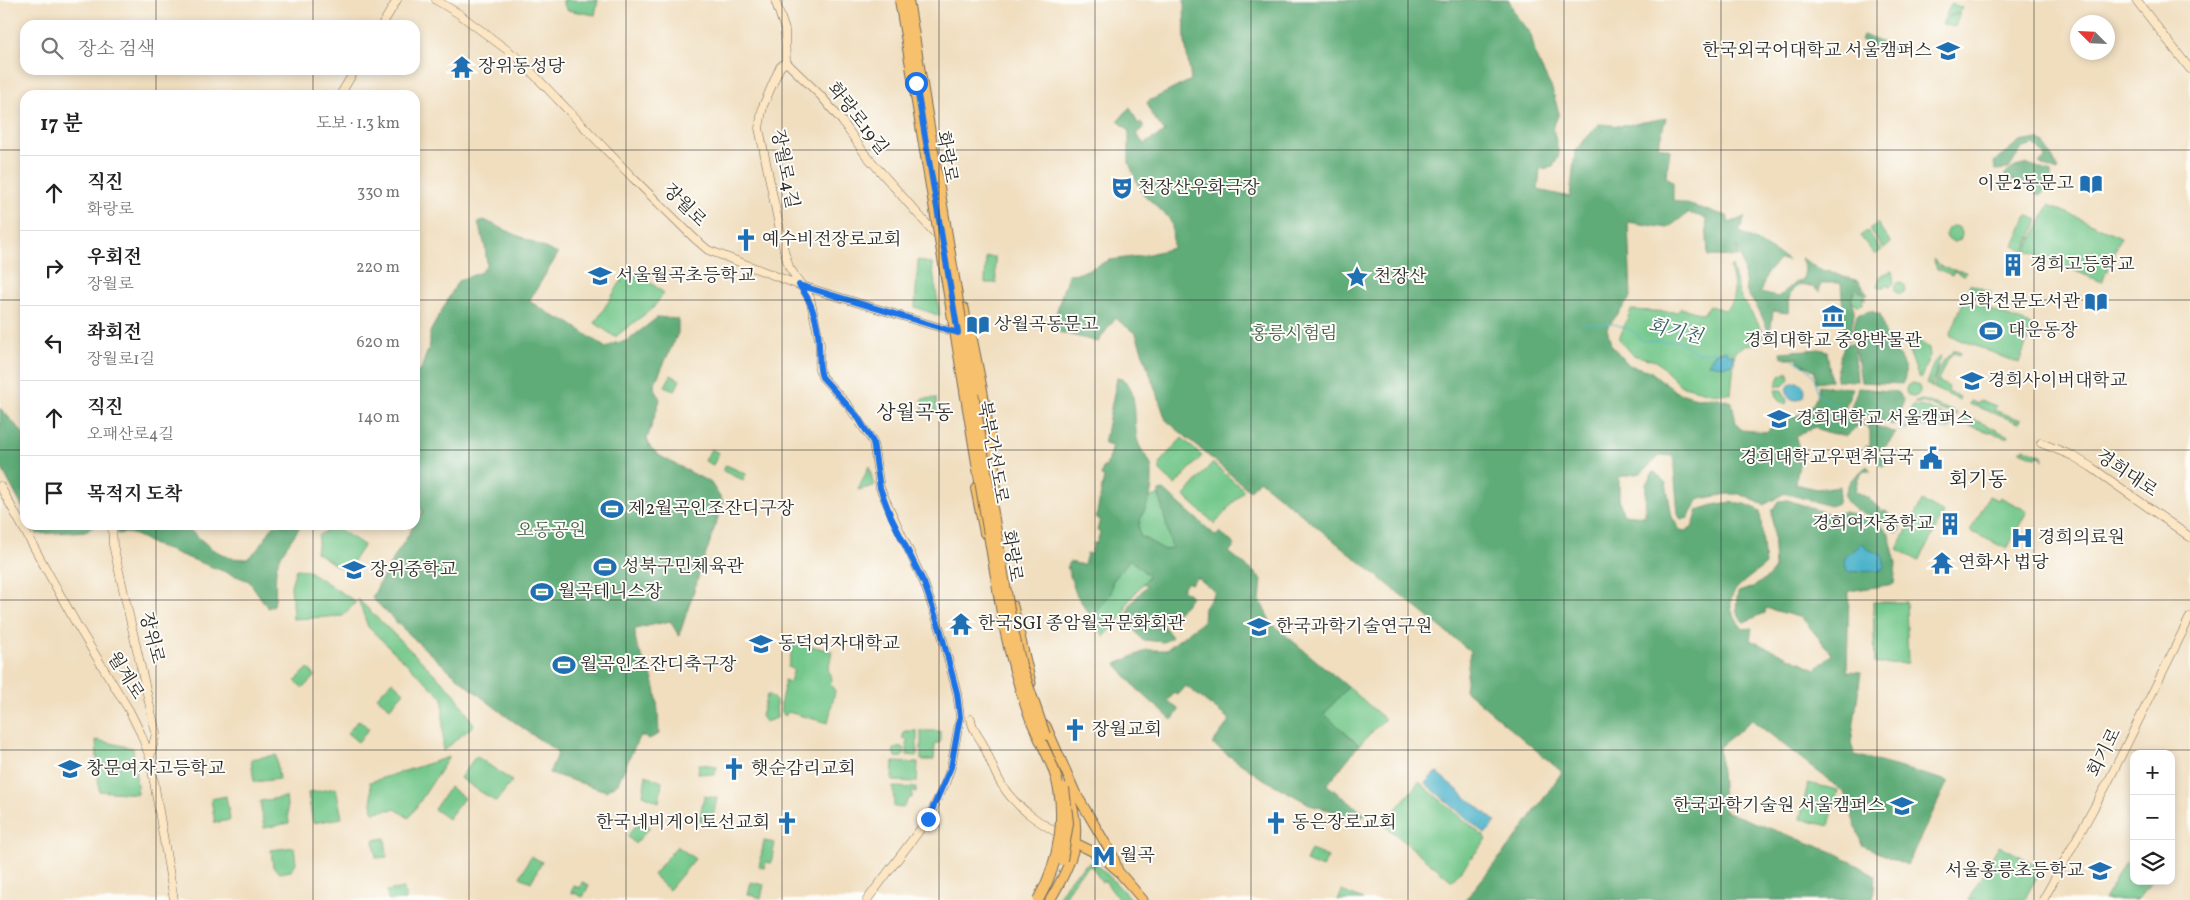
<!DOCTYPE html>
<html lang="ko">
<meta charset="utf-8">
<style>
body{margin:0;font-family:Vollkorn,"Noto Serif KR",serif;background:#f6f6f6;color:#222}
.controls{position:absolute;right:15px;bottom:15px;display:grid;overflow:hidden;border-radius:10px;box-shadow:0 2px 8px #0003}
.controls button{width:45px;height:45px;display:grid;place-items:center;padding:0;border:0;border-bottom:1px solid #e0e0e0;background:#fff;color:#222;font:25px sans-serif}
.compass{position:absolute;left:2070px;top:15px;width:45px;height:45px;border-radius:50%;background:#fff;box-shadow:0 2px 8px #0003;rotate:294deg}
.stop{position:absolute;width:15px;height:15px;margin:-11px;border:4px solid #1a73e8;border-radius:50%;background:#fff}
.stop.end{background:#1a73e8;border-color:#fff;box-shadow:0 1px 5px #0008}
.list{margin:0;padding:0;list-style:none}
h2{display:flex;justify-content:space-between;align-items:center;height:65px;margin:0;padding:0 20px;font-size:21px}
h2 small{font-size:16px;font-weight:400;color:#767676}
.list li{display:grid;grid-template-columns:32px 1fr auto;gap:15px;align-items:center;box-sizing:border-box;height:75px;padding:0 20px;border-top:1px solid #e0e0e0}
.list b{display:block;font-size:19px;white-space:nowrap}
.list p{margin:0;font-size:16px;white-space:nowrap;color:#767676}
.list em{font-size:16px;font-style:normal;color:#767676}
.icon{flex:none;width:28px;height:28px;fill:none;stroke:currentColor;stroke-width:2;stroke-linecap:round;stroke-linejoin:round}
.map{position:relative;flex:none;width:2190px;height:900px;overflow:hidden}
.search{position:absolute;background:#fff;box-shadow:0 2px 8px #0003;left:20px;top:20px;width:400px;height:55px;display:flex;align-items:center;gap:12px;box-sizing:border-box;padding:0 18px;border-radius:15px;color:#767676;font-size:19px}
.panel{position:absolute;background:#fff;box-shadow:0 2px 8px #0003;left:20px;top:90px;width:400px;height:440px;border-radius:15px}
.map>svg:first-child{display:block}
.green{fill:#74c88c;stroke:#507a5c}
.forest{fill:#5fac78;stroke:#456c52}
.water{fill:#4cb3ca;stroke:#3c6f7a}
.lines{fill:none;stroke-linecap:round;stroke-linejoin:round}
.stream{stroke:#4cb3ca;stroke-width:1}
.secondary-casing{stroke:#706a5f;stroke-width:9}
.primary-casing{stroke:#706a5f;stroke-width:11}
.highway-casing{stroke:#706a5f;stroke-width:12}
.secondary{stroke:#fce6c4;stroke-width:8}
.primary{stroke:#f7c06c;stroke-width:9}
.highway{stroke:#f7c06c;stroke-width:10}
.highway-bridge-casing{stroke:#706a5f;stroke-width:12;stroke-linecap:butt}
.highway-bridge{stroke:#f7c06c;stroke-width:10}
.route{stroke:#1a73e8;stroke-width:6}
.grid{fill:none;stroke:#2b2b2b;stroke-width:1;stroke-opacity:0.55}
.labels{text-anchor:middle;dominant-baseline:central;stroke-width:4;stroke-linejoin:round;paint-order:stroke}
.poi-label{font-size:18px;fill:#2b2b2b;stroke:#fdfcf7;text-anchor:start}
.street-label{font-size:18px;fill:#2b2b2b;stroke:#fdfcf7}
.park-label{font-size:18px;fill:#45624d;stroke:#fdfcf7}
.water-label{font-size:19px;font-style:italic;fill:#38616b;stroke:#fdfcf7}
.quarter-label{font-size:20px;fill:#2b2b2b;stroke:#fdfcf7}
</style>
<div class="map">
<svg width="2190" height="900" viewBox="0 0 2190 900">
<rect width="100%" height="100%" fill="#fdfcf7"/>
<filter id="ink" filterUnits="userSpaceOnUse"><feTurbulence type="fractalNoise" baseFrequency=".02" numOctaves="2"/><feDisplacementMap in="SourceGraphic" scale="10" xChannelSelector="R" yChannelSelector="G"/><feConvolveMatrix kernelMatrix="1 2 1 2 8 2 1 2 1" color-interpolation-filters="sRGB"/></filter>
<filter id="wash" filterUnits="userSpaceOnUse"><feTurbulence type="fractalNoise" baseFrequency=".0096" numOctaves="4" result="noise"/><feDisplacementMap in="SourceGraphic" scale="20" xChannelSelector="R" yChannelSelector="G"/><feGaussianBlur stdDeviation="1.12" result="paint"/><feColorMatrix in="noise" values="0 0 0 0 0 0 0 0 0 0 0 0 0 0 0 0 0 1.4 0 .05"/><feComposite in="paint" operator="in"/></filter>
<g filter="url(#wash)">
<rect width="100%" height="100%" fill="#f0debf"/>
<path class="green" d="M 563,0 L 598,0 L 595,15 L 567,10 L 563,4 Z
M 1951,3 L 1962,8 L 1960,12 L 1945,17 Z
M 1960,13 L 1955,27 L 1942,24 L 1944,19 Z
M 2049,205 L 2121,237 L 2102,282 L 2026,251 Z
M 2027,215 L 2038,220 L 2025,251 L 2014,246 Z
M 1877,223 L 1891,243 L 1884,249 L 1869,229 Z
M1946 234a8 8 0 1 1 16 0a8 8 0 1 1-16 0Z
M 1867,231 L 1882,250 L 1875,255 L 1860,236 Z
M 986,257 L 995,257 L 996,283 L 985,283 Z
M 1933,259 L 1943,268 L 1966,272 L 1964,276 L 1954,271 L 1952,275 L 1937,269 Z
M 918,260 L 932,264 L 940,316 L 915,307 Z
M 1732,266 L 1740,296 L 1763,331 L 1763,342 L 1745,346 L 1735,351 L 1731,394 L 1710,393 L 1680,385 L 1656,361 L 1633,355 L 1619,339 L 1631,310 L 1677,312 L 1681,308 L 1703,314 L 1709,306 L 1725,310 C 1738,299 1734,283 1730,268 Z
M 630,267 L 664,293 L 653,308 L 615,337 L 595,323 Z
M 1892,271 L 1894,283 L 1890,286 L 1886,284 L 1885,287 L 1877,287 L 1881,275 Z
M1894.5 288a5.5 5.5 0 1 1 11 0a5.5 5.5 0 1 1-11 0Z
M 1970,284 L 1991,292 L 1987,302 L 1966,294 Z
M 1859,291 L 1865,295 L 1865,300 L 1862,297 L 1863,304 L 1858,305 L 1852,302 L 1853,293 Z
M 1964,299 L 2033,326 L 2019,363 L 1950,336 Z
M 1912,338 L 1929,348 L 1930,355 L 1921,378 L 1918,376 L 1908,348 Z
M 1955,350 L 1961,353 L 1960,355 L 1953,353 L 1946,362 L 1938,381 L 1949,387 L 1948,392 L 1960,397 L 1959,400 L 1935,389 C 1932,373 1943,359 1955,350 Z
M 1941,356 L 1932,383 L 1933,388 L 1926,384 L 1934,362 Z
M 1788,372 L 1789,379 L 1783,386 L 1776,386 L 1780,376 Z
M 671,375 L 680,380 L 675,391 L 665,386 Z
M1906 390a7 7 0 1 1 14 0a7 7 0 1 1-14 0Z
M 1775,390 L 1782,390 L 1787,401 L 1785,405 L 1778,400 Z
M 936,398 L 937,412 L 923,413 L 922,399 Z
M 1921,400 L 1927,401 L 1957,413 L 1956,416 L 1924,403 L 1914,403 Z
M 1980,400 L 1996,406 L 1994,410 L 2021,420 L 2019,423 L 1969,404 L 1971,401 L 1978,404 Z
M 1912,406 L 1924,407 L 1954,419 L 1951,428 L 1928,425 L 1905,430 Z
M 1964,416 C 1981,422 1994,429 2009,436 L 2008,438 L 1964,424 L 1962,422 Z
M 1182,438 L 1202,456 L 1175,485 L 1160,471 L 1160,462 Z
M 2025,448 L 2043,456 L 2043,460 L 2041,456 L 2035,457 L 2020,451 Z
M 711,449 L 719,453 L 713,465 L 705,461 Z
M 1212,463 L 1244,490 L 1215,524 L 1184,496 Z
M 726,465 L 746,474 L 743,480 L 723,471 Z
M 869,466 L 874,486 L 858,490 Z
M 1159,495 L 1173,548 L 1165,550 L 1140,536 L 1137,526 L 1150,497 Z
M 1989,496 L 1998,500 L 2000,497 L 2027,511 L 2007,549 L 1970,531 Z
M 1922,501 L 1944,513 L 1919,561 L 1897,549 Z
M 334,526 L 364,545 L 346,572 L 316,552 L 319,535 Z
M 1130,559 L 1149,576 L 1127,603 L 1124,615 L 1104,637 L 1092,618 L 1111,593 L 1112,582 Z
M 296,569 L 307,570 L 356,602 L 343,616 L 293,619 L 291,585 Z
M 358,599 L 455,694 L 474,725 L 443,751 L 443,698 L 368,627 Z
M 1873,602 L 1906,602 L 1908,663 L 1875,664 Z
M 794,642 L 832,651 L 828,671 L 832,679 L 830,684 L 835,691 L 828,723 L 788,712 L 785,716 C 775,706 786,692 784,680 L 790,682 L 794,669 L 788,667 Z
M 308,668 L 315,676 L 303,688 L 295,681 Z
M 392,681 L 404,692 L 390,708 L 377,697 Z
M 1348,687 L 1385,719 L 1359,745 L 1323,714 Z
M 767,695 L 770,695 L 776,701 L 777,718 L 765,722 L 761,716 Z
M 359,720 L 369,729 L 358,742 L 347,733 Z
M 906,731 L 917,731 L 917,756 L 907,755 L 907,741 L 903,738 L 903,735 Z
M 921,731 L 940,731 L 940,743 L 935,743 L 934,760 L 921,760 Z
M 96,740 L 133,748 L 138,794 L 99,791 Z
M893.5 752a5.5 5.5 0 1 1 11 0a5.5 5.5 0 1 1-11 0Z
M 276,755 L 279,779 L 254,782 L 251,759 Z
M 476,756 L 512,781 L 496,802 L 460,778 Z
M 449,757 L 409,818 L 395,809 L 373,812 L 370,782 Z
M 893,762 L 918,763 L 917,782 L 892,781 Z
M 699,764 L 717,766 L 715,775 L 698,773 Z
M 646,775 L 662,782 L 659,802 L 643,795 Z
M 1419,782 L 1487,839 L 1452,881 L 1383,824 Z
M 1808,783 L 1838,790 L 1829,826 L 1800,819 Z
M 450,787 L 464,798 L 448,819 L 434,809 Z
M 893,787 L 916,788 L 916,792 L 912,792 L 912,798 L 909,798 L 903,808 L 894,807 Z
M 336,788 L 342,818 L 313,823 L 308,793 Z
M 226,796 L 230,820 L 215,823 L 211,799 Z
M 704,796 L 717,798 L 712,823 L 699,821 Z
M 286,797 L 289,823 L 264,828 L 260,801 Z
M 641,820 L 650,827 L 635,844 L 627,836 Z
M 385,838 L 387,857 L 376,858 L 374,840 Z
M 764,841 L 775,843 L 771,863 L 766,862 L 764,868 L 759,867 Z
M 1999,845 L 2042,868 L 2024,900 L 1968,900 Z
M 677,846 L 695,859 L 669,890 L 653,875 Z
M 294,847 L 296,863 L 291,871 L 280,873 L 273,867 L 271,850 Z
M 1311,850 L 1328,857 L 1322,868 L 1306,861 Z
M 531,856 L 542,862 L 531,882 L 520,877 Z
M 2125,862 L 2134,866 L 2134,881 L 2152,881 L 2137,900 L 2104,900 Z
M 1088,863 L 1098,865 L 1132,900 L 1119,900 L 1105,881 L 1101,882 L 1094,869 L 1090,866 C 1077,875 1070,886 1063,900 L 1057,900 L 1070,879 Z
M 582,882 L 589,885 L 583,897 L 571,892 L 574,886 L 580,888 Z
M 751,882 L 764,885 L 761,898 L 748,894 Z
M 404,888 L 406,900 L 388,900 L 387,891 Z
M 1342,891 L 1363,900 L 1338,900 Z"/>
<path class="forest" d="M 1184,0 L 1509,0 L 1515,14 L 1531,35 L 1536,57 L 1552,89 L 1559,113 L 1553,128 L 1559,155 L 1553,167 L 1540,169 L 1538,190 L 1570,197 L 1575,151 L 1599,124 L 1622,126 L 1666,118 L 1658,146 L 1670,150 L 1666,177 L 1673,182 L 1673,200 L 1727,216 L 1729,223 L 1745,217 L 1739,231 L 1788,260 L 1779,260 L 1767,273 L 1760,293 L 1778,297 L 1797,281 L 1803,280 L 1805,269 L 1801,258 L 1822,270 L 1859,281 L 1868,295 L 1857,289 C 1845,302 1855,302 1854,314 C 1853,323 1850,331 1850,340 L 1845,339 L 1841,283 L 1821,283 L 1819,292 C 1811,284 1797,280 1791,293 C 1788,298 1789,307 1788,313 L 1773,311 L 1770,335 L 1760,312 L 1747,293 L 1741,256 L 1736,245 L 1739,257 L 1708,256 L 1706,218 L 1688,213 L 1668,228 L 1628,222 L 1631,297 L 1607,328 L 1611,345 L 1629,365 L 1650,371 L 1676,392 L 1697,398 L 1714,397 L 1732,402 L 1736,423 L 1741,430 L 1768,432 L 1777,415 C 1798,422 1817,409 1819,386 L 1853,388 L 1842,414 L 1896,433 L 1887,445 L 1875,453 L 1866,449 L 1866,446 L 1870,447 L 1870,430 L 1865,425 L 1859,425 L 1846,436 L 1820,431 L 1816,427 L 1803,432 L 1796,438 L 1801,456 L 1795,484 L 1817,489 L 1840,486 L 1838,503 L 1830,506 L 1785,493 L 1764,505 L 1740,494 L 1728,494 L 1699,499 L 1688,518 L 1681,520 L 1678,514 L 1673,456 L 1661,455 L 1641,473 L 1619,477 L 1619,499 L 1623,514 L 1645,516 L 1646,484 L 1654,471 L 1666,483 L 1672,517 L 1680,530 L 1686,531 L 1692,528 L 1698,510 C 1720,502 1740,498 1760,511 L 1765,565 C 1740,586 1715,595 1743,629 L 1752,628 L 1750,640 L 1816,669 L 1832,654 L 1802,618 L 1766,608 L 1765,613 L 1744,622 C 1734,615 1736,603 1738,592 C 1751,589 1769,580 1775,568 L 1772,511 L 1778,501 L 1788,500 L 1829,514 L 1845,512 L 1878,522 L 1889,534 L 1896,563 L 1894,584 L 1849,591 L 1847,671 L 1861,672 L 1851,744 L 1855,755 L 1948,781 L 1907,865 L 1862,845 L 1844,792 L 1752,720 L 1719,747 L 1724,811 L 1838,854 L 1875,876 L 1873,900 L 1465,900 L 1519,834 L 1562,772 L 1465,690 L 1470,651 L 1259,480 L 1250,491 L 1166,420 L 1136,334 L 1115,318 L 1098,342 L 1051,330 L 1068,274 L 1080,273 L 1110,260 L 1141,256 L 1173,248 L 1172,224 L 1168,217 L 1141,192 L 1129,163 L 1129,130 L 1118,121 L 1130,107 L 1138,124 L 1141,122 L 1144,127 L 1136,134 L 1144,144 L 1165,132 L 1152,115 L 1147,102 L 1191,80 L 1185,42 Z
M 1863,35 L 1901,50 L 1885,52 L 1861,40 Z
M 2038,139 L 2045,144 L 2058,169 L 2057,171 L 2039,163 L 2045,159 L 2044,154 L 2034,145 L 2021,149 L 2009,169 L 1995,170 L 1994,162 L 2020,142 Z
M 2028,164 L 2051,172 C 2052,184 2049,188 2039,195 L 2004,175 L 2015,167 Z
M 484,220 L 558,254 L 529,301 L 557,318 L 565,320 L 606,348 L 615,343 L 627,341 L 658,317 L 678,319 L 678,333 L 654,385 L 660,400 L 647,439 L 650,447 L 660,456 L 711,483 L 723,502 L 679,636 L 670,621 L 635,629 C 634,652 647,660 653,680 C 658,697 658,716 659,734 L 649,739 L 642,736 L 639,737 L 618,783 L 606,791 L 549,773 L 558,752 C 490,708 429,656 372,598 L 384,574 L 423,511 L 415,506 L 415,370 L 420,372 L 430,344 L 430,332 L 458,281 L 481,272 L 487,265 L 485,246 L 478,223 Z
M 1870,311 L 1880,314 C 1883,321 1883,327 1885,334 C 1890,350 1914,365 1902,384 L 1861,382 L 1853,330 L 1857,315 Z
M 1845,344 L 1853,344 L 1854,346 L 1857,381 L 1836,380 L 1839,359 Z
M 1820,349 L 1827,351 L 1831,380 L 1816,382 L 1815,371 L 1798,361 L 1798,358 L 1782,358 L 1781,352 Z
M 1117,378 C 1141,380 1132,426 1138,442 C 1143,457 1153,457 1152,477 C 1152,483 1152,490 1150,496 C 1146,512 1136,518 1140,536 L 1165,550 L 1172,548 L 1159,495 L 1159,491 L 1164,490 L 1216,536 L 1220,532 L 1235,545 L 1229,552 L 1262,579 L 1260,600 L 1271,623 L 1348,687 L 1324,714 L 1359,745 L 1327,785 L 1366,815 L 1361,818 L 1313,806 L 1260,777 L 1212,744 L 1230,720 L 1186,686 L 1178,695 L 1174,693 L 1168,701 L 1179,710 L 1172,720 L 1137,689 L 1116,664 L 1147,650 L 1166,650 L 1203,621 L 1204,608 L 1215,592 L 1197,577 L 1191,584 L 1187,582 L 1182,589 L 1191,596 L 1185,605 L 1162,624 L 1172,637 L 1164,642 L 1142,640 L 1127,619 L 1130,605 L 1146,586 L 1143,583 L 1149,576 L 1130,559 L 1112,582 L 1111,593 L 1092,618 L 1076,594 L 1067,566 L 1069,562 L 1084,565 L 1087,553 L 1091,554 L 1094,543 L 1097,543 L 1100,532 L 1097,531 L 1100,519 L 1096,518 L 1104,477 L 1101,476 L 1103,467 L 1106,467 L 1112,446 L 1104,444 Z
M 1858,388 L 1898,392 L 1904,401 L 1894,425 L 1850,410 Z
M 0,408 L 25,435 L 25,512 L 0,465 Z
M1877 460a6 6 0 1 1 12 0a6 6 0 1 1-12 0Z
M 1867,466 L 1871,471 L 1864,471 L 1858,478 L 1855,491 L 1868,498 L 1882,511 L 1886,511 L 1898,523 L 1901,530 L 1895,533 C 1877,509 1854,519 1844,496 L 1850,481 Z
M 32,525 L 96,525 L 87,531 L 37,534 Z
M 115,525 L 184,525 L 212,549 L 230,558 L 247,559 L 257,550 L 274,525 L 301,525 C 294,537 280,553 277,565 C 274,578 277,592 274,605 L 268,608 L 249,581 L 152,544 C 143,538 129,530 118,534 Z"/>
<path class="water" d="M 1726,350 L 1728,354 L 1733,355 L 1734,363 C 1725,369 1717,364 1708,364 L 1715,353 Z
M1787 391a9 9 0 1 1 18 0a9 9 0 1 1-18 0Z
M 1863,543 L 1868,549 L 1882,555 L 1885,565 L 1880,571 L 1847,572 L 1844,560 L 1845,557 Z
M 1436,772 L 1496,822 L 1485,834 L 1425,783 Z"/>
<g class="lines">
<path class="stream" d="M 1583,324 L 1614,324 L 1631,330 L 1643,341 L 1678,341 L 1698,353 L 1713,351 L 1715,353
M 1794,360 C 1811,367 1816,376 1817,394 L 1845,411
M 1898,431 L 1922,427 L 1949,430"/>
</g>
</g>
<g filter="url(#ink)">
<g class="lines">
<defs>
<path id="secondary" d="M 436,0 L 459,14 L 518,58 L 633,178 L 694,238 L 708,250 L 799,285 L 958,333
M 775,0 L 785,30 L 786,62 L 821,96 L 842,121 L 865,154 L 939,238
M 2136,0 L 2190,69
M 382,25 L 397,0
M 786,62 L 780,67 L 763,106 L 759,128 L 784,250 L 789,267 L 810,298 L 820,344 L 819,369 L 822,377 L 848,405 L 873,442 L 880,488 L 924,583 L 941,632 L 957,693 L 960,717 L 951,767 L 945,784 L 928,819 L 867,900
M 340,95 L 355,70
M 2041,443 L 2073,456 L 2091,467 L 2190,537
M 0,486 L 77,625 L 129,710 L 141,734 L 150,758 L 174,900
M 112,525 L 113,545 L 156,733 L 150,758
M 971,719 C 972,730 979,736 984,746 C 990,759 994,773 1002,785 C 1016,808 1040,823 1063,836
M 2043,900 L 2107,784 L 2190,617"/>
<path id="primary" d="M 964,308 L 970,341
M 1013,606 L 1031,683
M 1046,726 L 1075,792 L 1113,856 L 1118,871
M 1071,841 L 1100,855 L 1118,871 L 1143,900
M 1050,900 C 1073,862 1086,832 1066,789"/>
<path id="highway" d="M 982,390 L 994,467 L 995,490
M 976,488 L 985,533"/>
</defs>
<use href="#secondary" class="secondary-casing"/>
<use href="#primary" class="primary-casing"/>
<use href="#highway" class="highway-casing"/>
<use href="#secondary" class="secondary"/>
<use href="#primary" class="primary"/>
<use href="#highway" class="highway"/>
<defs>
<path id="highway-bridge" d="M 900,0 L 1004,625 C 1010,653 1017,681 1027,709 C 1034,729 1045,748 1053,768 C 1069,810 1060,862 1038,900
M 908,0 L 1011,622 L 1021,665 L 1045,735
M 971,335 L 982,390
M 1062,860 L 1068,823 L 1064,788"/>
</defs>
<use href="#highway-bridge" class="highway-bridge-casing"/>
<use href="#highway-bridge" class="highway-bridge"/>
</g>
</g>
<g class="lines" filter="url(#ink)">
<path class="route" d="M 916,83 L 958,333 L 799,285 C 812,301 819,325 819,347 C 820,358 818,367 822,377 L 857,416 L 873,442 L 880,488 L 891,517 L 924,583 L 941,632 L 957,693 L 960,717 L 951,767 L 928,819"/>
</g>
<path class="grid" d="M 156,0 L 156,25M 313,0 L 313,25M 469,0 L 469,900M 626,0 L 626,900M 782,0 L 782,900M 939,0 L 939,900M 1095,0 L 1095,900M 1251,0 L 1251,900M 1408,0 L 1408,900M 1564,0 L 1564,900M 1721,0 L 1721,900M 1877,0 L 1877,900M 2034,0 L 2034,900M 156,70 L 156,95M 313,70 L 313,95M 0,150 L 25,150M 415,150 L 2190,150M 0,300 L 25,300M 415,300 L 2190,300M 0,450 L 25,450M 415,450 L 2190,450M 156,525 L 156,900M 313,525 L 313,900M 0,600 L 2190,600M 0,750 L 2190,750"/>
<defs>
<symbol id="university-bare" viewBox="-9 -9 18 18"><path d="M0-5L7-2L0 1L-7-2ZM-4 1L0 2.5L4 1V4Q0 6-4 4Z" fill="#1f6fb2" stroke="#fdfcf7" stroke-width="2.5" paint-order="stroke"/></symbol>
<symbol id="temple-bare" viewBox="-9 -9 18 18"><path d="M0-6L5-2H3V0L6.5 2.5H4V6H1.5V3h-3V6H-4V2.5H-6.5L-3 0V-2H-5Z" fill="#1f6fb2" stroke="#fdfcf7" stroke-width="2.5" paint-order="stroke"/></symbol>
<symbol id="library-bare" viewBox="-9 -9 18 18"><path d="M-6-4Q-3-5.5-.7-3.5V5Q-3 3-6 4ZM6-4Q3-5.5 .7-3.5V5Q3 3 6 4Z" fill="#1f6fb2" stroke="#fdfcf7" stroke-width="2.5" paint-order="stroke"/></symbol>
<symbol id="theatre-bare" viewBox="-9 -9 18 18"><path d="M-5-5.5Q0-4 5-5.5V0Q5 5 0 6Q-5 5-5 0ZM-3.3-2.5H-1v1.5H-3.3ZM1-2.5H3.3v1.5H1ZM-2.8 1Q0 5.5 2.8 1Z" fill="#1f6fb2" stroke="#fdfcf7" stroke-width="2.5" paint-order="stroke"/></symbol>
<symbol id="church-bare" viewBox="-9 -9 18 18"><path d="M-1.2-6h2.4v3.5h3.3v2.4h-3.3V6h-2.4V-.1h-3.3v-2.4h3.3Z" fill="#1f6fb2" stroke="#fdfcf7" stroke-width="2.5" paint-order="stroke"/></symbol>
<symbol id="building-bare" viewBox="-9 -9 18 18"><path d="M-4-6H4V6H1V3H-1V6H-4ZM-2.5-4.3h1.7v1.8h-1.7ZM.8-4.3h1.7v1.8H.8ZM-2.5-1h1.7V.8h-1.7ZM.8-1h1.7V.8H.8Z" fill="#1f6fb2" stroke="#fdfcf7" stroke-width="2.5" paint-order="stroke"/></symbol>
<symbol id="school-bare" viewBox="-9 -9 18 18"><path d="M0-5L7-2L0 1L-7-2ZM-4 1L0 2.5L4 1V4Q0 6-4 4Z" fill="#1f6fb2" stroke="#fdfcf7" stroke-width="2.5" paint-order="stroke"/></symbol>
<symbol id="sight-bare" viewBox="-9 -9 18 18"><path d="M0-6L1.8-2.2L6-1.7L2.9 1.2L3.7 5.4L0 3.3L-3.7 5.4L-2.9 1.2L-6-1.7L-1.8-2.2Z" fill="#1f6fb2" stroke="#fdfcf7" stroke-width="2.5" paint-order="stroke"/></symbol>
<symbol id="museum-bare" viewBox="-9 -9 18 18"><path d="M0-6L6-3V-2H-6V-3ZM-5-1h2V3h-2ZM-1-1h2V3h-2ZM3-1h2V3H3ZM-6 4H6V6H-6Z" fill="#1f6fb2" stroke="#fdfcf7" stroke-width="2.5" paint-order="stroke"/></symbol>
<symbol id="stadium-bare" viewBox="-9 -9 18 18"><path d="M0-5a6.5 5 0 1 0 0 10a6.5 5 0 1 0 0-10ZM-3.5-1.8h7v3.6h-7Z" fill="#1f6fb2" stroke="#fdfcf7" stroke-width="2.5" paint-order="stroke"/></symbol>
<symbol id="civic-bare" viewBox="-9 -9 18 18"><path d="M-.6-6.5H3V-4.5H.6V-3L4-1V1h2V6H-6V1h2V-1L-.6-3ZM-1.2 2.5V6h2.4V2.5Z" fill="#1f6fb2" stroke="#fdfcf7" stroke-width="2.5" paint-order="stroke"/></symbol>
<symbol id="hospital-bare" viewBox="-9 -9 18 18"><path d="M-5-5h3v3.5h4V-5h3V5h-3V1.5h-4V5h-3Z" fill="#1f6fb2" stroke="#fdfcf7" stroke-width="2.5" paint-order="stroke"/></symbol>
<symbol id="metro-bare" viewBox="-9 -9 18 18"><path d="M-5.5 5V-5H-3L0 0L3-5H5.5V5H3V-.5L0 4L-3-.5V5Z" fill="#1f6fb2" stroke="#fdfcf7" stroke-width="2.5" paint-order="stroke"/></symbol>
</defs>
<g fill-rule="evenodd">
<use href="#university-bare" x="1932" y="35" width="32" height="32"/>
<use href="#temple-bare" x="446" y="51" width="32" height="32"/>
<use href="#library-bare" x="2075" y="168" width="32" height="32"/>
<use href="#theatre-bare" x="1106" y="172" width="32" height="32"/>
<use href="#church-bare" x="730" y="224" width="32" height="32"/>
<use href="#building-bare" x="1997" y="249" width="32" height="32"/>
<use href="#school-bare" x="584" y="260" width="32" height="32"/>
<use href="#sight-bare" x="1341" y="261" width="32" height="32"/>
<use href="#library-bare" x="2080" y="286" width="32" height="32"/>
<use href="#museum-bare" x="1817" y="300" width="32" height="32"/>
<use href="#library-bare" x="962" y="309" width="32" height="32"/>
<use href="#stadium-bare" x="1975" y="315" width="32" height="32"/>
<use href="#university-bare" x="1956" y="365" width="32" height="32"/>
<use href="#university-bare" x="1763" y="403" width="32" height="32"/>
<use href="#civic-bare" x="1915" y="442" width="32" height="32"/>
<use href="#stadium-bare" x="596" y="493" width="32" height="32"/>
<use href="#building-bare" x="1934" y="508" width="32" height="32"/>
<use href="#hospital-bare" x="2006" y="522" width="32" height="32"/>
<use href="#temple-bare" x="1926" y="547" width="32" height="32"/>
<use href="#stadium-bare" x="589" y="551" width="32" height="32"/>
<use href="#school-bare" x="338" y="554" width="32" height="32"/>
<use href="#stadium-bare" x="526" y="576" width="32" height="32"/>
<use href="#temple-bare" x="945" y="608" width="32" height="32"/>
<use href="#university-bare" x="1243" y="611" width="32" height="32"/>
<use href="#university-bare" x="745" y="628" width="32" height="32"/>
<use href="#stadium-bare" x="548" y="649" width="32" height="32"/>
<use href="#church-bare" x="1059" y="714" width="32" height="32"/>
<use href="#school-bare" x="54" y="753" width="32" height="32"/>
<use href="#church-bare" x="718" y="753" width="32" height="32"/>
<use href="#university-bare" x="1886" y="790" width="32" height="32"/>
<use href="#church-bare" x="771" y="807" width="32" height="32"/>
<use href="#church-bare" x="1260" y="807" width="32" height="32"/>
<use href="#metro-bare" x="1088" y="840" width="32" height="32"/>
<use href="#school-bare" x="2084" y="855" width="32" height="32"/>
</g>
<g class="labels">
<g class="poi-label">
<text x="1932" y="51" text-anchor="end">한국외국어대학교 서울캠퍼스</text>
<text x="478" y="67">장위동성당</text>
<text x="2074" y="184" text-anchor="end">이문2동문고</text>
<text x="1138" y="188">천장산우화극장</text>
<text x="762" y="240">예수비전장로교회</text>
<text x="2030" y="265">경희고등학교</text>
<text x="616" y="276">서울월곡초등학교</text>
<text x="1374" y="277">천장산</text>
<text x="2080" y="302" text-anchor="end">의학전문도서관</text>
<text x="994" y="325">상월곡동문고</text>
<text x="2008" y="331">대운동장</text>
<text x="1833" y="341" text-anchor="middle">경희대학교 중앙박물관</text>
<text x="1988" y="381">경희사이버대학교</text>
<text x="1796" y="419">경희대학교 서울캠퍼스</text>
<text x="1914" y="458" text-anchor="end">경희대학교우편취급국</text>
<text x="628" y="509">제2월곡인조잔디구장</text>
<text x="1934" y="524" text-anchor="end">경희여자중학교</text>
<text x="2038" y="538">경희의료원</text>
<text x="1958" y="563">연화사 법당</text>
<text x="622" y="567">성북구민체육관</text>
<text x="370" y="570">장위중학교</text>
<text x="558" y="592">월곡테니스장</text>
<text x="978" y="624">한국SGI 종암월곡문화회관</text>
<text x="1276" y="627">한국과학기술연구원</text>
<text x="778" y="644">동덕여자대학교</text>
<text x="580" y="665">월곡인조잔디축구장</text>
<text x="1092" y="730">장월교회</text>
<text x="86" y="769">창문여자고등학교</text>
<text x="751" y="769">햇순감리교회</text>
<text x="1885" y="806" text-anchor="end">한국과학기술원 서울캠퍼스</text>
<text x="770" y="823" text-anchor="end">한국네비게이토선교회</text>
<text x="1292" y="823">동은장로교회</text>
<text x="1120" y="856">월곡</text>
<text x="2084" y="871" text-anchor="end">서울홍릉초등학교</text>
</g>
<g class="street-label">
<text transform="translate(857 119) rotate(52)">화랑로19길</text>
<text transform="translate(946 157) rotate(80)">화랑로</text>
<text transform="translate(784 169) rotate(79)">장월로4길</text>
<text transform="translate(684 206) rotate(45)">장월로</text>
<text transform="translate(992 452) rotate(80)">북부간선도로</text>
<text transform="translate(2126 474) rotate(34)">경희대로</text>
<text transform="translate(1011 556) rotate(81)">화랑로</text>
<text transform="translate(151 638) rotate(76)">장위로</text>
<text transform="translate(125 676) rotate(58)">월계로</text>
<text transform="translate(2105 753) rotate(-63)">회기로</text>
</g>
<g class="park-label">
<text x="1294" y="334">홍릉시험림</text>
<text x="551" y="531">오동공원</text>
</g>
<g class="water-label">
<text transform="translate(1675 332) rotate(13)">회기천</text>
</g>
<g class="quarter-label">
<text x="915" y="414">상월곡동</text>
<text x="1978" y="481">회기동</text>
</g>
</g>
</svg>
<div class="controls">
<button>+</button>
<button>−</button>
<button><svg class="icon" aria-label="layers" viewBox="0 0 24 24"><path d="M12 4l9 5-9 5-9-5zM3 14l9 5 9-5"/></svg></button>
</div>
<svg class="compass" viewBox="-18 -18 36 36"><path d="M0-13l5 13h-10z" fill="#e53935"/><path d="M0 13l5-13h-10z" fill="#767676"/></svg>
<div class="stop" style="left:916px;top:83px"></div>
<div class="stop end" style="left:928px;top:819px"></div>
<div class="search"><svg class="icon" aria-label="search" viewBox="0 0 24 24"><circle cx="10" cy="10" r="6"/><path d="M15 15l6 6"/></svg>장소 검색</div>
<section class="panel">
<h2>17 분<small>도보 · 1.3 km</small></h2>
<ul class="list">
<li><svg class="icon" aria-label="ahead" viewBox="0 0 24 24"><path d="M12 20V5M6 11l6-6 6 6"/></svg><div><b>직진</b><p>화랑로</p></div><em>330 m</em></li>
<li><svg class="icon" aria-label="right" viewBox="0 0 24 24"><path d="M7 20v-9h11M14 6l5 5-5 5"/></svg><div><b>우회전</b><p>장월로</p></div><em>220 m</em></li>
<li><svg class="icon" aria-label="left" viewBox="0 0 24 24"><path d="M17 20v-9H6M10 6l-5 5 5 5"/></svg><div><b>좌회전</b><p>장월로1길</p></div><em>620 m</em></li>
<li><svg class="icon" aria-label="ahead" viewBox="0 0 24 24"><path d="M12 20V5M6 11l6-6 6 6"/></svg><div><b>직진</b><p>오패산로4길</p></div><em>140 m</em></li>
<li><svg class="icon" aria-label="arrive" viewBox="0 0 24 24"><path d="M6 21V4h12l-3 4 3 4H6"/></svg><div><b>목적지 도착</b></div></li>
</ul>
</section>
</div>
